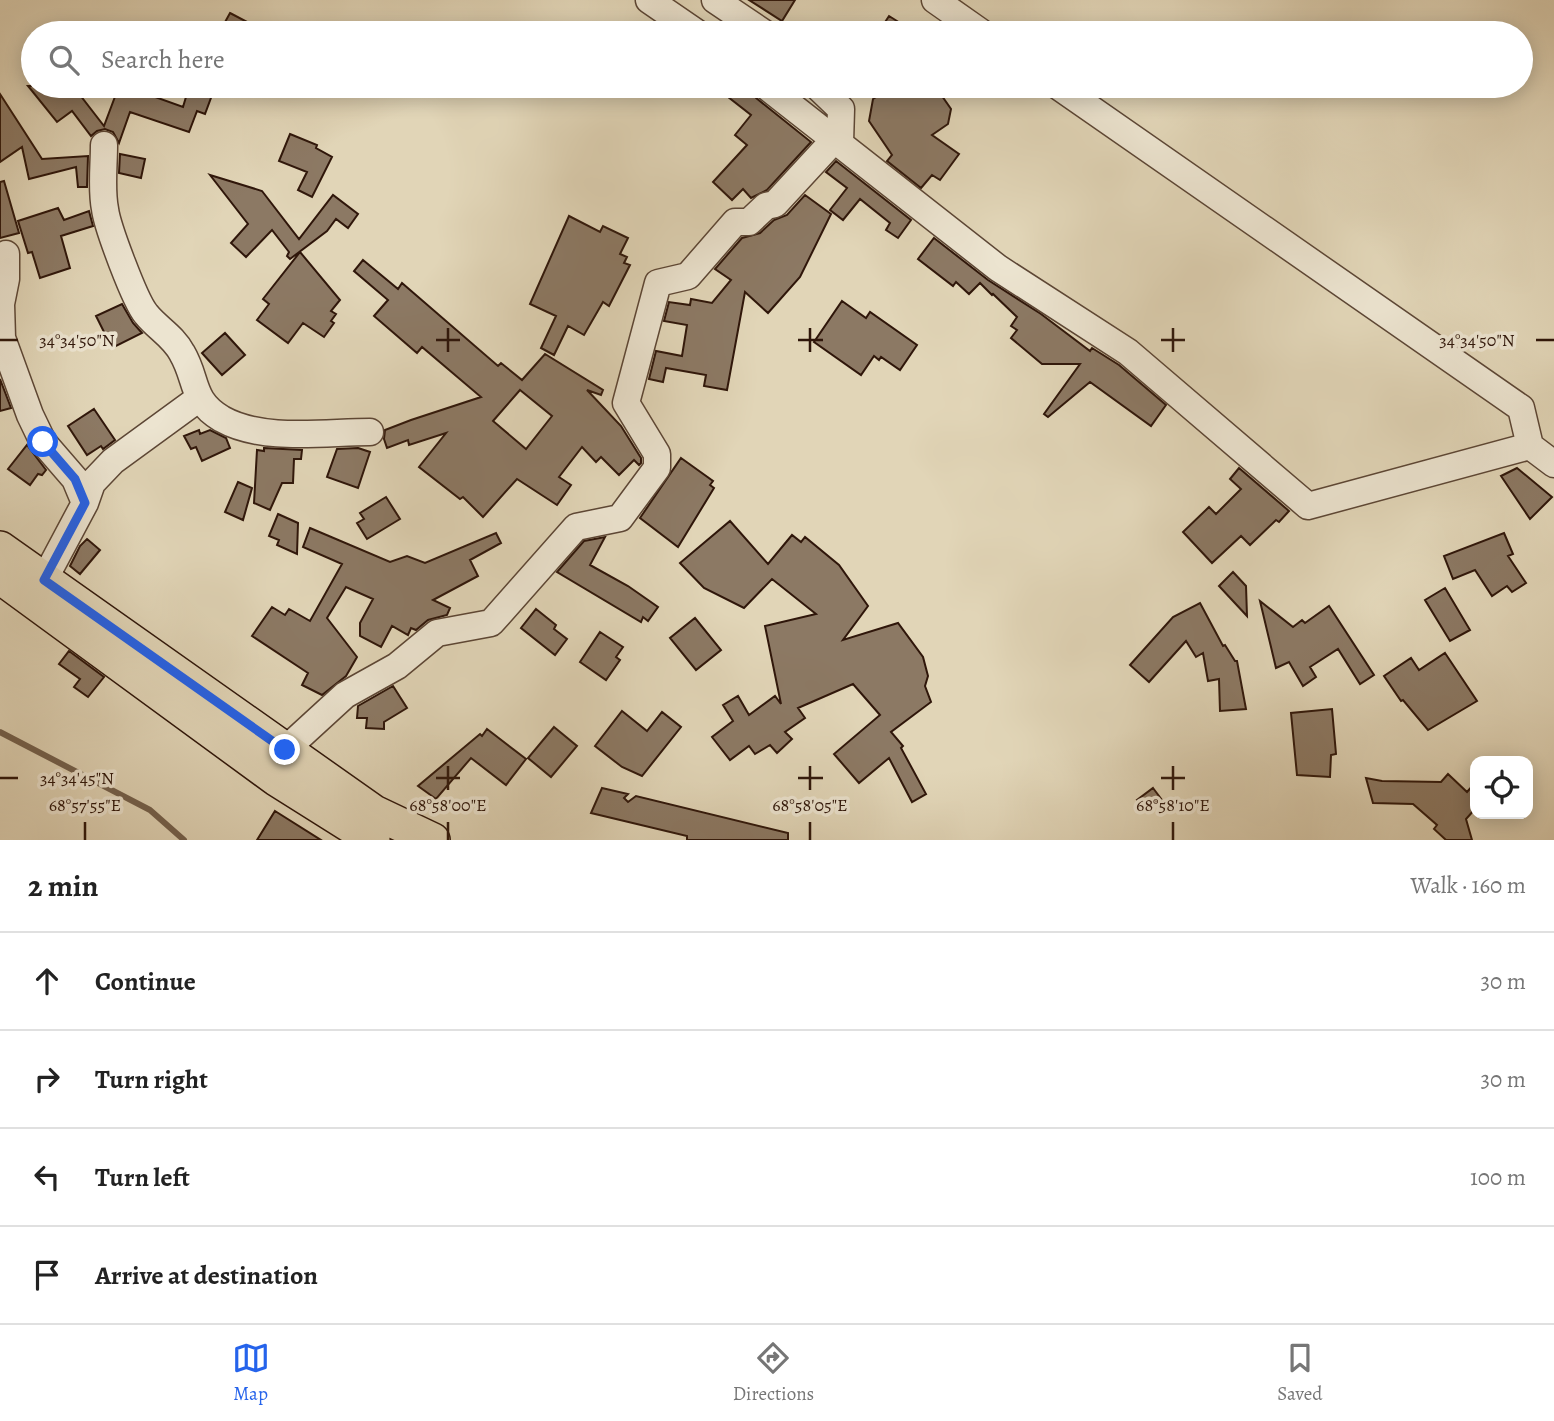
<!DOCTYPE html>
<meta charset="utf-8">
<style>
body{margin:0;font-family:Alegreya,serif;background:#f2f2f2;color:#222}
.controls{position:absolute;right:21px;bottom:21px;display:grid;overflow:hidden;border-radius:14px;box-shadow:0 4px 18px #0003}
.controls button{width:63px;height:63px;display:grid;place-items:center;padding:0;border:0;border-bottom:2px solid #e0e0e0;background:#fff;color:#222;font:35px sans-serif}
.stop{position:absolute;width:21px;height:21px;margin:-16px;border:5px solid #2563eb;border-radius:50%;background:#fff}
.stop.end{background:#2563eb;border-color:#fff;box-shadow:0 2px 7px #0008}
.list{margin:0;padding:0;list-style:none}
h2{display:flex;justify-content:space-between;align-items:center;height:91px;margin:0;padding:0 28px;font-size:30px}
h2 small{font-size:23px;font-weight:400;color:#767676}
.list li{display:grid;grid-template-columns:46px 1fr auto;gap:21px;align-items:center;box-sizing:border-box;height:98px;padding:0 28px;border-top:2px solid #e0e0e0}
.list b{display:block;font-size:26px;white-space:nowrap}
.list em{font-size:23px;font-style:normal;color:#767676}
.icon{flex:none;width:38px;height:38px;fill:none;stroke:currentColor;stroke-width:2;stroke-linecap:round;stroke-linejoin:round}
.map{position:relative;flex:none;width:1554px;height:840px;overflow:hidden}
.search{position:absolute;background:#fff;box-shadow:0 4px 18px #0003;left:21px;right:21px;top:21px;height:77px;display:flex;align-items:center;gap:18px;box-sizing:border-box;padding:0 24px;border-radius:38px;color:#767676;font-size:26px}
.sheet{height:483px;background:#fff}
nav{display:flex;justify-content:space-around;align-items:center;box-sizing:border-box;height:98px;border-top:2px solid #e0e0e0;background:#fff;font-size:19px;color:#767676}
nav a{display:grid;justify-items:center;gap:4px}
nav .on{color:#2563eb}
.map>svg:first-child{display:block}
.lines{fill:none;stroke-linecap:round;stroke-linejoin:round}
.stream{stroke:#75624e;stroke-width:6}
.building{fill:#8c7964;stroke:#2f160a;stroke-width:2;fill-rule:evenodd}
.minor-casing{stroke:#5c4635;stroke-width:29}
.major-casing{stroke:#2f160a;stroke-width:36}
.minor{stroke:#ece4d0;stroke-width:26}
.major{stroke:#e1d5b7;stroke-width:33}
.route{stroke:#2563eb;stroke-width:9}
.ticks{fill:none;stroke:#2f160a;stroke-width:2.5}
.ticks-label{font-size:18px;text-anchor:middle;fill:#2f160a;stroke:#ece4d0;stroke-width:7;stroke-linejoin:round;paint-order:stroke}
</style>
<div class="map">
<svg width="1554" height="840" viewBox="0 0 1554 840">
<rect width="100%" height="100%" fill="#e1d5b7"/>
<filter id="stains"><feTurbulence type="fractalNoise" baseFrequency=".00286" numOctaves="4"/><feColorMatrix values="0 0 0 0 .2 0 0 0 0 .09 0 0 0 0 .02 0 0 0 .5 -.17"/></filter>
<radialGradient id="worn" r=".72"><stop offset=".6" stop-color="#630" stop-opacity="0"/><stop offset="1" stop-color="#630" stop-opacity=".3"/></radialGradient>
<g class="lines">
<path class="stream" d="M 0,732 L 150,810 L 184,840"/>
</g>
<path class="building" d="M 749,0 L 795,0 L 782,21 Z
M 230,13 L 268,33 L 219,33 Z
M 889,16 L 916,33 L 878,33 Z
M 28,86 L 73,86 L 104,126 L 119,86 L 132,86 L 156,95 L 155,97 L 183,107 L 189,87 L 212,95 L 205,114 L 197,111 L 189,132 L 130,112 L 119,143 L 113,132 L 105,129 L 97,131 L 91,136 L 72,111 L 57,122 Z
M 714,86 L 751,86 L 756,98 L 811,142 L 767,190 L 751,198 L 743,189 L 732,200 L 713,182 L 747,145 L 735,135 L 751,115 Z
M 894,86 L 935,86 L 951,109 L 948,124 L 932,135 L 959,154 L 940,180 L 932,175 L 921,188 L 887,161 L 892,155 L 869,121 L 873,99 Z
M 0,94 L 42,159 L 88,156 L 87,187 L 78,187 L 76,167 L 29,179 L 22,147 L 0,162 Z
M 290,134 L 317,145 L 316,148 L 332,157 L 312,197 L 298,190 L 307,172 L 279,161 Z
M 120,154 L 145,159 L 141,178 L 119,173 Z
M 836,161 L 911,220 L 898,238 L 886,230 L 890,223 L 860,199 L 843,220 L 830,210 L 847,188 L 826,172 Z
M 210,175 L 262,191 L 299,239 L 333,195 L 358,214 L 348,228 L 336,219 L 327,231 L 290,259 L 287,256 L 289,252 L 272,230 L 246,257 L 231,243 L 248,224 Z
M 4,181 L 19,233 L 0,238 L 0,182 Z
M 805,195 L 831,214 L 800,277 L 768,313 L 745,292 L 727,390 L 704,386 L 706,375 L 666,368 L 663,382 L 649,379 L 656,351 L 682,356 L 687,325 L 664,321 L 669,302 L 690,305 L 691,299 L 712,303 L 731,280 L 715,269 L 742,238 L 760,233 L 774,220 L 787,215 Z
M 58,208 L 64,220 L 89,211 L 93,226 L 61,236 L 70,268 L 40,278 L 32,252 L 28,253 L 18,221 Z
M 569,216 L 600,232 L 603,226 L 628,238 L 620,254 L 627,257 L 624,263 L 630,265 L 609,306 L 603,302 L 584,335 L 568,326 L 554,355 L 541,348 L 556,316 L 530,304 Z
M 934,238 L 988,280 L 1041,314 L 1090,351 L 1092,348 L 1119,365 L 1166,405 L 1151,426 L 1090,382 L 1048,417 L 1044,414 L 1080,364 L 1042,364 L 1011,338 L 1017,330 L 1011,326 L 1017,317 L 993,294 L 992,295 L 980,283 L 969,294 L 956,282 L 953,286 L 918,259 Z
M 300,252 L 340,300 L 331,311 L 336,314 L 331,321 L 334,323 L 324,337 L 303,323 L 288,343 L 257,320 L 269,304 L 263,299 Z
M 363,260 L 398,289 L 402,283 L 498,366 L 501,363 L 522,380 L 545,354 L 603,390 L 601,395 L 587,390 L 621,426 L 641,458 L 641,463 L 639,465 L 634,460 L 619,475 L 601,457 L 596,462 L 582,447 L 559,477 L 571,485 L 557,505 L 517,479 L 483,517 L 463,497 L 460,499 L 419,467 L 446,433 L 409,445 L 408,440 L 387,448 L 384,439 L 385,430 L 411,420 L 481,397 L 422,347 L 417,353 L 374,316 L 388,300 L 354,271 ZM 520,390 L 552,416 L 526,449 L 493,421 Z
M 842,301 L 866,318 L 870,312 L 917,345 L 900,370 L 881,357 L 879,360 L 874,356 L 861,375 L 814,342 Z
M 122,304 L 133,323 L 142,333 L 112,348 L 96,316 Z
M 225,333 L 245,355 L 222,375 L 202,353 Z
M 0,379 L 11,408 L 0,411 Z
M 94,409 L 115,440 L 103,449 L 101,446 L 87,455 L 68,426 Z
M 199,430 L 200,434 L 210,430 L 226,438 L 230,448 L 202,461 L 196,447 L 191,449 L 184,436 Z
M 27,445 L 46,470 L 42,475 L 38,474 L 30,485 L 8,469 Z
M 264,448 L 302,450 L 301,459 L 294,459 L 293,483 L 282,483 L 270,510 L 254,503 L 257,450 L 264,451 Z
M 358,448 L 370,452 L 358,488 L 327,477 L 337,449 Z
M 681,458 L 713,481 L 710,485 L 714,488 L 678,547 L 640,518 Z
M 1239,468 L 1289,511 L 1279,522 L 1276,520 L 1250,545 L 1241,536 L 1212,563 L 1183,532 L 1209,507 L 1216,514 L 1241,489 L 1230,479 Z
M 1517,468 L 1552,497 L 1530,519 L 1501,476 Z
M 238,482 L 252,488 L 243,520 L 225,512 Z
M 386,497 L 400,519 L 367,539 L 357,523 L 364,519 L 360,513 Z
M 278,514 L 298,523 L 297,554 L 277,545 L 279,540 L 269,536 Z
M 730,521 L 768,564 L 792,535 L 801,542 L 805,537 L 839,565 L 868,606 L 843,640 L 898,623 L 923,657 L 928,676 L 925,686 L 931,702 L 891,732 L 903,746 L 901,748 L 926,794 L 912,802 L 889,758 L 859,783 L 834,754 L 880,715 L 853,684 L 798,708 L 805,718 L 785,732 L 792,739 L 777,753 L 770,745 L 755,754 L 749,746 L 730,760 L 712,737 L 733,721 L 723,705 L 738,696 L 749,715 L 775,696 L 781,704 L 765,626 L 816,614 L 772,579 L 744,608 L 704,588 L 680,563 Z
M 310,528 L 390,562 L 407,556 L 425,563 L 496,533 L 501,543 L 470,560 L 478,576 L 433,600 L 450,608 L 447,615 L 428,620 L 416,630 L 411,628 L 408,635 L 392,626 L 381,647 L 360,636 L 360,623 L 373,599 L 346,587 L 327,618 L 357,657 L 346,676 L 322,695 L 302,685 L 308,673 L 252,636 L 272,607 L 285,615 L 289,609 L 310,621 L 342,564 L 303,547 Z
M 1504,533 L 1513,554 L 1508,556 L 1526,583 L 1512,592 L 1507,586 L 1492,596 L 1475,570 L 1453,579 L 1444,556 Z
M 605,537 L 590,565 L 628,586 L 658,607 L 648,621 L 643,617 L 641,622 L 557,572 L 584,541 Z
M 87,539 L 100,550 L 80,574 L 70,566 L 80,546 Z
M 1233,572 L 1246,586 L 1247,616 L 1219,586 Z
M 1445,588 L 1470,630 L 1450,641 L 1425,600 Z
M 1260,601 L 1293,627 L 1302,620 L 1305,623 L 1329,606 L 1374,675 L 1360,684 L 1338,649 L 1310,667 L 1316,677 L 1303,686 L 1289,662 L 1276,668 Z
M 1200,603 L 1223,646 L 1225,645 L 1235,661 L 1237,661 L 1246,709 L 1220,711 L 1219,679 L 1208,681 L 1203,653 L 1196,657 L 1186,641 L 1149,682 L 1130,665 L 1173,617 Z
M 536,609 L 556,625 L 554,629 L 567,639 L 555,655 L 521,628 Z
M 695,618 L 721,650 L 696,670 L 670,638 Z
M 600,632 L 623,647 L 616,657 L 620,660 L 606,680 L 580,662 Z
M 69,651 L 104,677 L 88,697 L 74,687 L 80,679 L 59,664 Z
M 1445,653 L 1477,701 L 1428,730 L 1403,700 L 1401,701 L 1384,676 L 1411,658 L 1419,670 Z
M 393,686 L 407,708 L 384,722 L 384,729 L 366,728 L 367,718 L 357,718 L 358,706 Z
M 1332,709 L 1336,754 L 1331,755 L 1330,777 L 1297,775 L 1291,713 Z
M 622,711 L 647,731 L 662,712 L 681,727 L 642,776 L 622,767 L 595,746 Z
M 554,727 L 577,746 L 551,777 L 528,758 Z
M 487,729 L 526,759 L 506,785 L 471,758 L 436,799 L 418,786 L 480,734 L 482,736 Z
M 1448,774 L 1467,792 L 1475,783 L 1475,809 L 1466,819 L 1472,840 L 1446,840 L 1434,829 L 1437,825 L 1413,804 L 1373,803 L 1366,778 L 1382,781 L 1441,782 Z
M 602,788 L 628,794 L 624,798 L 628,802 L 636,796 L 788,833 L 788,840 L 687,840 L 687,836 L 591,813 Z
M 1153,788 L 1162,800 L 1146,812 L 1137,800 Z
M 275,811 L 321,840 L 257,840 Z"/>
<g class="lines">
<defs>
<path id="minor" d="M 649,0 L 697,33
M 715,0 L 764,33
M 935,0 L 982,33
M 766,86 L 998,268 L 1128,352 L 1308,506 L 1530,446 L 1554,464
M 817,86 L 841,109 L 840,143
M 1058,86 L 1521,408 L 1530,446
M 104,145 C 104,166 101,189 105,209 C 107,226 135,301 146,314 C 157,328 173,336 182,353 C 198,380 190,400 222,419 C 263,442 325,432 370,432
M 6,254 L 6,279 L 1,304 L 2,338 L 30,415 L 43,442 L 75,479 L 85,503
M 44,580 L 85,503 L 92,483 L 113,461 L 198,399
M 285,750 L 345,695 L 397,666 L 437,633 L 491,623 L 576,527 L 620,518 L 657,468 L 657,454 L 626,403 L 658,283 L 688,276 L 735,222 L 749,222 L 766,206 L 775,204 L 835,139"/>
<path id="major" d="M 0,548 L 374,812 L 433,840
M 0,577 L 276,779 L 373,840"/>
</defs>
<use href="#minor" class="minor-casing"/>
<use href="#major" class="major-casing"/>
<use href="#minor" class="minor"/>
<use href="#major" class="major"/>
</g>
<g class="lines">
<path class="route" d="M 43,442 L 75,479 L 85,503 L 44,580 L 285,750"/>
</g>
<path class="ticks" d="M 448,328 L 448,352M 810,328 L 810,352M 1173,328 L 1173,352M 0,340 L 18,340M 436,340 L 460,340M 798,340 L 823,340M 1161,340 L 1185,340M 1536,340 L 1554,340M 448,766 L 448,790M 810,766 L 810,790M 1173,766 L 1173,790M 0,778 L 18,778M 436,778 L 460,778M 798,778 L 823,778M 1161,778 L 1185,778M 85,822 L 85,840M 448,822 L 448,840M 810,822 L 810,840M 1173,822 L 1173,840"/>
<g class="ticks-label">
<text x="77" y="346">34°34'50"N</text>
<text x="1477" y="346">34°34'50"N</text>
<text x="77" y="784">34°34'45"N</text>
<text x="85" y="811">68°57'55"E</text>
<text x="448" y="811">68°58'00"E</text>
<text x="810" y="811">68°58'05"E</text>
<text x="1173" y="811">68°58'10"E</text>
</g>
<rect width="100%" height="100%" filter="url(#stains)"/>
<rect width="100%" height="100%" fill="url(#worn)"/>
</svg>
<div class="controls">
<button><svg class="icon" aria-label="locate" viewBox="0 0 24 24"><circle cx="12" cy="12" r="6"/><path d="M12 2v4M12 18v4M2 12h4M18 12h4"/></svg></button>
</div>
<div class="stop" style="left:43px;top:442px"></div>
<div class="stop end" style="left:285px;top:750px"></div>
<div class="search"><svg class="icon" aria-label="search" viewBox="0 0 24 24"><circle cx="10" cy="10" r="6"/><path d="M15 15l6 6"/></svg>Search here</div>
</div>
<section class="sheet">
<h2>2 min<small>Walk · 160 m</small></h2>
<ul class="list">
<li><svg class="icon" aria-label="ahead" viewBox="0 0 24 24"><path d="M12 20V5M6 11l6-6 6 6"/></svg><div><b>Continue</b></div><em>30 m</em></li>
<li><svg class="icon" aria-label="right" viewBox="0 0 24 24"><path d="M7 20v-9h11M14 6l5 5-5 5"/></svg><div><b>Turn right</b></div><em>30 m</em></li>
<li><svg class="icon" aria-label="left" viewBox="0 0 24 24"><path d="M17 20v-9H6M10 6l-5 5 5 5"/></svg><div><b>Turn left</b></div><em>100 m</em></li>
<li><svg class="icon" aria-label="arrive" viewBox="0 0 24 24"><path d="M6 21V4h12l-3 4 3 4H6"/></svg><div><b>Arrive at destination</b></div></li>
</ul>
</section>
<nav>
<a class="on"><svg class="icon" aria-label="map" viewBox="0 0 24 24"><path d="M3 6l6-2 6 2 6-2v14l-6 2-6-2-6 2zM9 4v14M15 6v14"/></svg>Map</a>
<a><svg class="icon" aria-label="directions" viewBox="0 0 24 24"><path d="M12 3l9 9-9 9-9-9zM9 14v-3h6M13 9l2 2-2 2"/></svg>Directions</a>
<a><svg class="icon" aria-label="saved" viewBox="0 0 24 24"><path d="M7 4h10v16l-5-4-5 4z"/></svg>Saved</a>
</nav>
